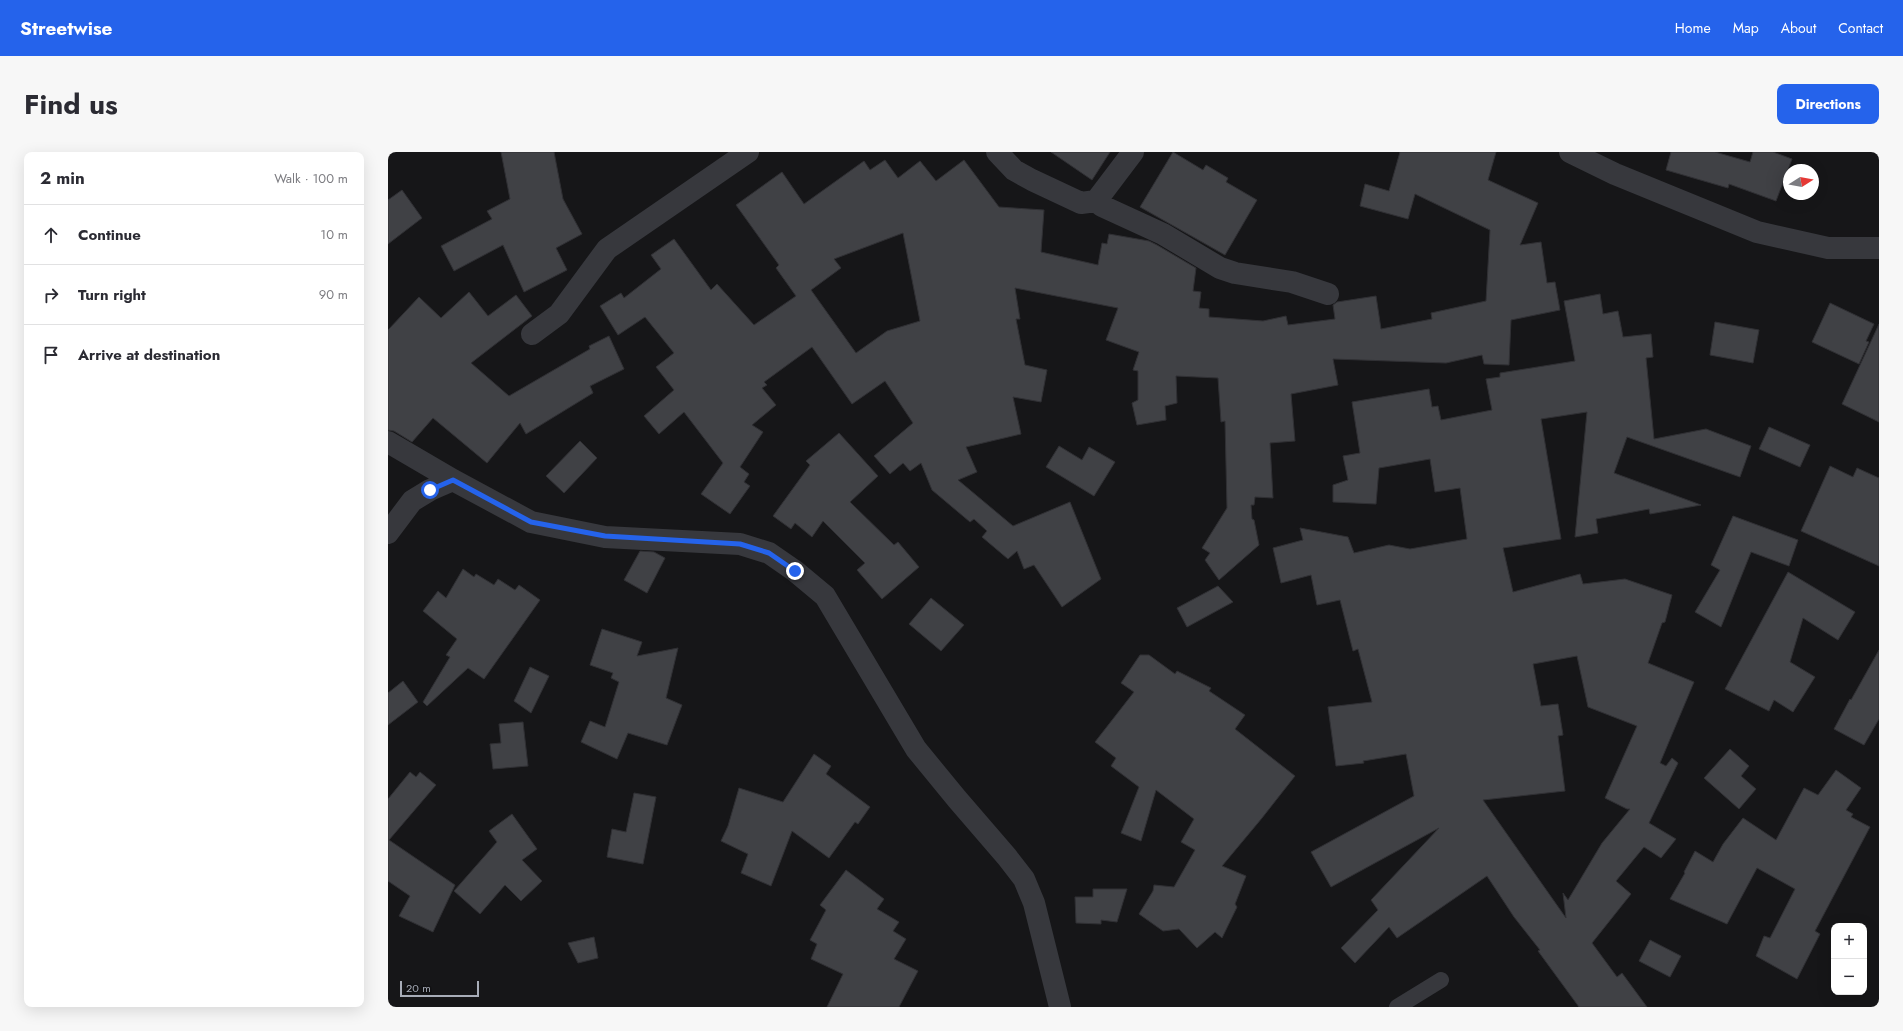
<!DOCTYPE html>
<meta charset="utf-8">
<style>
body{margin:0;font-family:Jost,sans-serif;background:#f7f7f7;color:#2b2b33}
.controls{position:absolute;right:12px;bottom:12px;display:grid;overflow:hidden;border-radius:8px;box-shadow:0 4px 16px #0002}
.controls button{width:36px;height:36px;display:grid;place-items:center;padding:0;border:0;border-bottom:1px solid #e1e1e2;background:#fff;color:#2b2b33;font:20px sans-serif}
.compass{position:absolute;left:1395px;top:12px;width:36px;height:36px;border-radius:50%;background:#fff;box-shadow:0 4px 16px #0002;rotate:79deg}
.scale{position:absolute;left:12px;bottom:10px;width:79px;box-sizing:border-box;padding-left:4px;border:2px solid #a8adb8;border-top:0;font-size:11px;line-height:14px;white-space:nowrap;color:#a8adb8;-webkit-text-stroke:3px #111113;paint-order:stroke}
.stop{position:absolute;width:12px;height:12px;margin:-9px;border:3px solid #2563eb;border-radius:50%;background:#fff}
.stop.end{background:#2563eb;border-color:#fff;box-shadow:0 1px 4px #0008}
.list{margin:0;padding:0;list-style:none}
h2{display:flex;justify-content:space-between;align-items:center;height:52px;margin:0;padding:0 16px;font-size:17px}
h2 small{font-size:13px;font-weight:400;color:#7c7c81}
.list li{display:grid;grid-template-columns:26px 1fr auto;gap:12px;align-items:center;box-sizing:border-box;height:60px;padding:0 16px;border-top:1px solid #e1e1e2}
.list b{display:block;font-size:15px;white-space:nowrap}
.list em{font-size:13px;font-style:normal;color:#7c7c81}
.icon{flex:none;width:22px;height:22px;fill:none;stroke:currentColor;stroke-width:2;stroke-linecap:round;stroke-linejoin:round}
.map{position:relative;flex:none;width:1491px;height:855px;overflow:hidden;border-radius:8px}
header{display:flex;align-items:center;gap:24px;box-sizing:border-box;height:56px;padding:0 20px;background:#2563eb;color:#fff}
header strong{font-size:19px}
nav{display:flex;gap:22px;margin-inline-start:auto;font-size:14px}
.intro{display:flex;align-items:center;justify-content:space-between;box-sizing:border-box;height:96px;padding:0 24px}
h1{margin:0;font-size:28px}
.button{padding:10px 18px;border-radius:8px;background:#2563eb;color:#fff;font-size:14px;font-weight:700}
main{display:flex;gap:24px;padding:0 24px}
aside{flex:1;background:#fff;border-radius:8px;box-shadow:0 4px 16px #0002}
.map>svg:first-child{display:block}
.building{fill:#404145;stroke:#303034;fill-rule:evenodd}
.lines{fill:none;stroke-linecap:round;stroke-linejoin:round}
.service{stroke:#37383d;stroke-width:16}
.minor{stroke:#37383d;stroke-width:22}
.route{stroke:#2563eb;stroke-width:5}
</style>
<header>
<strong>Streetwise</strong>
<nav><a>Home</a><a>Map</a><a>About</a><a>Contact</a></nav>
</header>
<div class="intro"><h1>Find us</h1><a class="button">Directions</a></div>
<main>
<aside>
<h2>2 min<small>Walk · 100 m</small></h2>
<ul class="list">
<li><svg class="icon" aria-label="ahead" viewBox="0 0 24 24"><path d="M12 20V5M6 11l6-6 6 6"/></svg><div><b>Continue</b></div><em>10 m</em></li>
<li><svg class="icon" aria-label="right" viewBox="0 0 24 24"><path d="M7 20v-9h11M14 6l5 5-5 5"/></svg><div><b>Turn right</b></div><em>90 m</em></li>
<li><svg class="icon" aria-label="arrive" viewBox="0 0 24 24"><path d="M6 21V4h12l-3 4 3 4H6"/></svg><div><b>Arrive at destination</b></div></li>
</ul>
</aside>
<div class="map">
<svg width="1491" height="855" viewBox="0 0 1491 855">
<rect width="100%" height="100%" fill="#161618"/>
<path class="building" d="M 113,0 L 166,0 L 175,47 L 194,82 L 168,96 L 179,118 L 136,140 L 115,93 L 66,119 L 53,94 L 104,67 L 99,59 L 122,47 Z
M 663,0 L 722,0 L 704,28 Z
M 785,0 L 815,18 L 818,13 L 840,26 L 838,30 L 869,48 L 837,103 L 752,55 Z
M 1012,0 L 1108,0 L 1100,28 L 1150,51 L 1132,93 L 1153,90 L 1159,131 L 1167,130 L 1172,158 L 1123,168 L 1121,213 L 1096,212 L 1094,203 L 1058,211 L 945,207 L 950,233 L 903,242 L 907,289 L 882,291 L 885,346 L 867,345 L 866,353 L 863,353 L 864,367 L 866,368 L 871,393 L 831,428 L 817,408 L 822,401 L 814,396 L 839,356 L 837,269 L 833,270 L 830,226 L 788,224 L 789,251 L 777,254 L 778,268 L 749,273 L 744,251 L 750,248 L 750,219 L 745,218 L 751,200 L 718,188 L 730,156 L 627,136 L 632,167 L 628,167 L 637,213 L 659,218 L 653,250 L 625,245 L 633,282 L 578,295 L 589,320 L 570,328 L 625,374 L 682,350 L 713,427 L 674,455 L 646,413 L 636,417 L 629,399 L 620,407 L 594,385 L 599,379 L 586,367 L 582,370 L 544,338 L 533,311 L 522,319 L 515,311 L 502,322 L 486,304 L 525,271 L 497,229 L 464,252 L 424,195 L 376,230 L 379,233 L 374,236 L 388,253 L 364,273 L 375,280 L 352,315 L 361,322 L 356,330 L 362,334 L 342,362 L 313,342 L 335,311 L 296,260 L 271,282 L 256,264 L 286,238 L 268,215 L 286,201 L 257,165 L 230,183 L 212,154 L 233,141 L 236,146 L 273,117 L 263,103 L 286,87 L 323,138 L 329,132 L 366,173 L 408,144 L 388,116 L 391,113 L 348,53 L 394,20 L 416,52 L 476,9 L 482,18 L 497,8 L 510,26 L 532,9 L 548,29 L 576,8 L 611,55 L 656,58 L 653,100 L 710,113 L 714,91 L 719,92 L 721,82 L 761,89 L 769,93 L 808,116 L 805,139 L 813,140 L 811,156 L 821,157 L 821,165 L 875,169 L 898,164 L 900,173 L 947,167 L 945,153 L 949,150 L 988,144 L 993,177 L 1044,167 L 1043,161 L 1098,149 L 1102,78 L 1027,42 L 1020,67 L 972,54 L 977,32 L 1001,39 ZM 515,81 L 532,169 L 499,179 L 468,201 L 423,138 L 453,116 L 446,107 Z
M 1283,0 L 1327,0 L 1362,10 L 1365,0 L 1385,0 L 1404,7 L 1388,49 L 1341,32 L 1340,36 L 1278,18 Z
M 14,38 L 34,66 L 0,92 L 0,48 Z
M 81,140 L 100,164 L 128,143 L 144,164 L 83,211 L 121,244 L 202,197 L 201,194 L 221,184 L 236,217 L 202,234 L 205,241 L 138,282 L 132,271 L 99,311 L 45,266 L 24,290 L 6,279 L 0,278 L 0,178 L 31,145 L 53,166 Z
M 1212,142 L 1215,162 L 1230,159 L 1235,185 L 1263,182 L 1265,205 L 1258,206 L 1266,287 L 1318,277 L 1363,294 L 1352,325 L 1239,285 L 1226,321 L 1313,353 L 1262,362 L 1261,357 L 1208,367 L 1210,381 L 1187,385 L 1199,260 L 1153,267 L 1173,387 L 1115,396 L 1125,440 L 1192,422 L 1195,432 L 1237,427 L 1284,443 L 1277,470 L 1274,471 L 1260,511 L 1306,530 L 1272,611 L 1278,614 L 1284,606 L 1290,611 L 1261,671 L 1288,687 L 1273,706 L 1256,695 L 1228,729 L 1243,742 L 1204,791 L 1229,825 L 1234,821 L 1259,855 L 1191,855 L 1150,799 L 1152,798 L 1126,765 L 1099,724 L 1009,786 L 1001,775 L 967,811 L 953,796 L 990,758 L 983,748 L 1051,676 L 943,735 L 923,700 L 1026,644 L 1018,602 L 975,609 L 976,611 L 948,614 L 940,555 L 984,550 L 970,497 L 965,499 L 952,448 L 929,453 L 923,423 L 893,431 L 885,396 L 915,388 L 912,376 L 960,385 L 966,401 L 1001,393 L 1022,397 L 1079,387 L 1072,336 L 1047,340 L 1042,307 L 991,316 L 988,352 L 945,350 L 945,333 L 960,328 L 955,304 L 972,301 L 964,250 L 1041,237 L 1044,255 L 1050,254 L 1053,268 L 1104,258 L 1098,227 L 1112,225 L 1112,221 L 1187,209 L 1176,149 ZM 1189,504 L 1200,555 L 1249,574 L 1217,646 L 1239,657 L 1242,657 L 1214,691 L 1180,748 L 1175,741 L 1178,766 L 1095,648 L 1177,639 L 1170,584 L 1175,583 L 1170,552 L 1153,554 L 1145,512 Z
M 1442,151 L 1486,172 L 1478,189 L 1481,190 L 1471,212 L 1424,190 Z
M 1327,170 L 1371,178 L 1365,211 L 1322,203 Z
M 1491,172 L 1491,270 L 1454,252 Z
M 1381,275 L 1422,293 L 1412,315 L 1371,297 Z
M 451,281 L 490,324 L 462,350 L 506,393 L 510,390 L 531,415 L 494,447 L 469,418 L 477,411 L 435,369 L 424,385 L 407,371 L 403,377 L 385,364 L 422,313 L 418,309 Z
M 192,289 L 209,306 L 176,341 L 158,324 Z
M 671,294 L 694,308 L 701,295 L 727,310 L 706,344 L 658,315 Z
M 1442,314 L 1465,325 L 1469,316 L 1491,326 L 1491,414 L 1413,379 Z
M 1345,364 L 1410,388 L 1401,414 L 1363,400 L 1333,475 L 1307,460 L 1332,418 L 1323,413 Z
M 252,399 L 266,400 L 277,406 L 259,441 L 236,428 Z
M 75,417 L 86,425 L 88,422 L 106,433 L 110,427 L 127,438 L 131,433 L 152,448 L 96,527 L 80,516 L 39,554 L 35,550 L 62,505 L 58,503 L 69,487 L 35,459 L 50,439 L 58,446 Z
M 1400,420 L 1467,460 L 1450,488 L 1415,466 L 1402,510 L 1427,525 L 1405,560 L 1386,548 L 1381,559 L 1337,537 Z
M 830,434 L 845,450 L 799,475 L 789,456 Z
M 543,446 L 576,473 L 553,499 L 521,472 Z
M 214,477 L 254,490 L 249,504 L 290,496 L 278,546 L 294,553 L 279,593 L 240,581 L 229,607 L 193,590 L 202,569 L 217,575 L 231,530 L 223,526 L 225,521 L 202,513 Z
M 1491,498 L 1491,567 L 1476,593 L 1446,577 L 1462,547 L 1463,548 Z
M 752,503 L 761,503 L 787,522 L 789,519 L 823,536 L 821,539 L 857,563 L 847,577 L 907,624 L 874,666 L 834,714 L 858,724 L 847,752 L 849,755 L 834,786 L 827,780 L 809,796 L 791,777 L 775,779 L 751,762 L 765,739 L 766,733 L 786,735 L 807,698 L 793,690 L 806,667 L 768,638 L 753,689 L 733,681 L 751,635 L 723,614 L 728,606 L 707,590 L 746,540 L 733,531 Z
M 142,515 L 161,524 L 143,561 L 126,549 Z
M 15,529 L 30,550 L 0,573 L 0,541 Z
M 135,570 L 140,614 L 105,617 L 102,592 L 113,591 L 111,572 Z
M 1342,597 L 1361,614 L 1353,624 L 1368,637 L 1351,657 L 1316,626 Z
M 426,602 L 443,614 L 438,622 L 482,655 L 470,672 L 467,670 L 441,706 L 404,679 L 383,734 L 353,721 L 360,702 L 333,689 L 340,674 L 351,636 L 395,650 Z
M 1448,618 L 1473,636 L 1458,658 L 1465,662 L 1463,665 L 1482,675 L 1427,779 L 1432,782 L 1409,827 L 1368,804 L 1376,784 L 1382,786 L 1407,737 L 1369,716 L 1339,772 L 1282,747 L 1297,721 L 1296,720 L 1307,699 L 1325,710 L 1335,692 L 1355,666 L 1388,688 L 1416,636 L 1430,643 Z
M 22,620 L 28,625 L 32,620 L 48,633 L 1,688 L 67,733 L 45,780 L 11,764 L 22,744 L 0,729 L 0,647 Z
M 246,641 L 268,645 L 255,712 L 219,705 L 224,677 L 238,680 Z
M 124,662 L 149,697 L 134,708 L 154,729 L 133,749 L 117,733 L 92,762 L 66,739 L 109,690 L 101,679 Z
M 458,718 L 496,747 L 489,757 L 511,770 L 505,779 L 518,787 L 506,807 L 530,819 L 511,855 L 439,855 L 455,822 L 423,807 L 429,792 L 422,788 L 438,758 L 432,753 Z
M 705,737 L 739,737 L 729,770 L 713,768 L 713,772 L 688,771 L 687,745 L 705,745 Z
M 206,785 L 210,806 L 190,811 L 180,791 Z
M 1262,788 L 1293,804 L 1282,825 L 1251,809 Z"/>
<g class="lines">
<path class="service" d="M 1009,855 L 1053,828"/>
<path class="minor" d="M 609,0 L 626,18 L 644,28 L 693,51 L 708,49 L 745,0
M 1182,0 L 1227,22 L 1369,80 L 1440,96 L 1491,96
M 708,49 L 714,54 L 775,82 L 832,116 L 847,121 L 904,130 L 940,142
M 144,182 L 171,162 L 219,97 L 360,0
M 0,290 L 65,328 L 143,370 L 217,385 L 352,392 L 381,401 L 407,419 L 437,444 L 528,597 L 569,647 L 619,705 L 636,727 L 646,751 L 672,855
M 0,381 L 24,349 L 42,338 L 65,328"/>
</g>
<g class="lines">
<path class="route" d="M 42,338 L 65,328 L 143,370 L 217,384 L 352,392 L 381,401 L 407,419"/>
</g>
</svg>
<div class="controls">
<button>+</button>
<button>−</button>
</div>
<svg class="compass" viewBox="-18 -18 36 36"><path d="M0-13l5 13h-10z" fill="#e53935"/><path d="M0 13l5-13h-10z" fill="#7c7c81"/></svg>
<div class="scale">20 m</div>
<div class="stop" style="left:42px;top:338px"></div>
<div class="stop end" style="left:407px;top:419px"></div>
</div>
</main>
